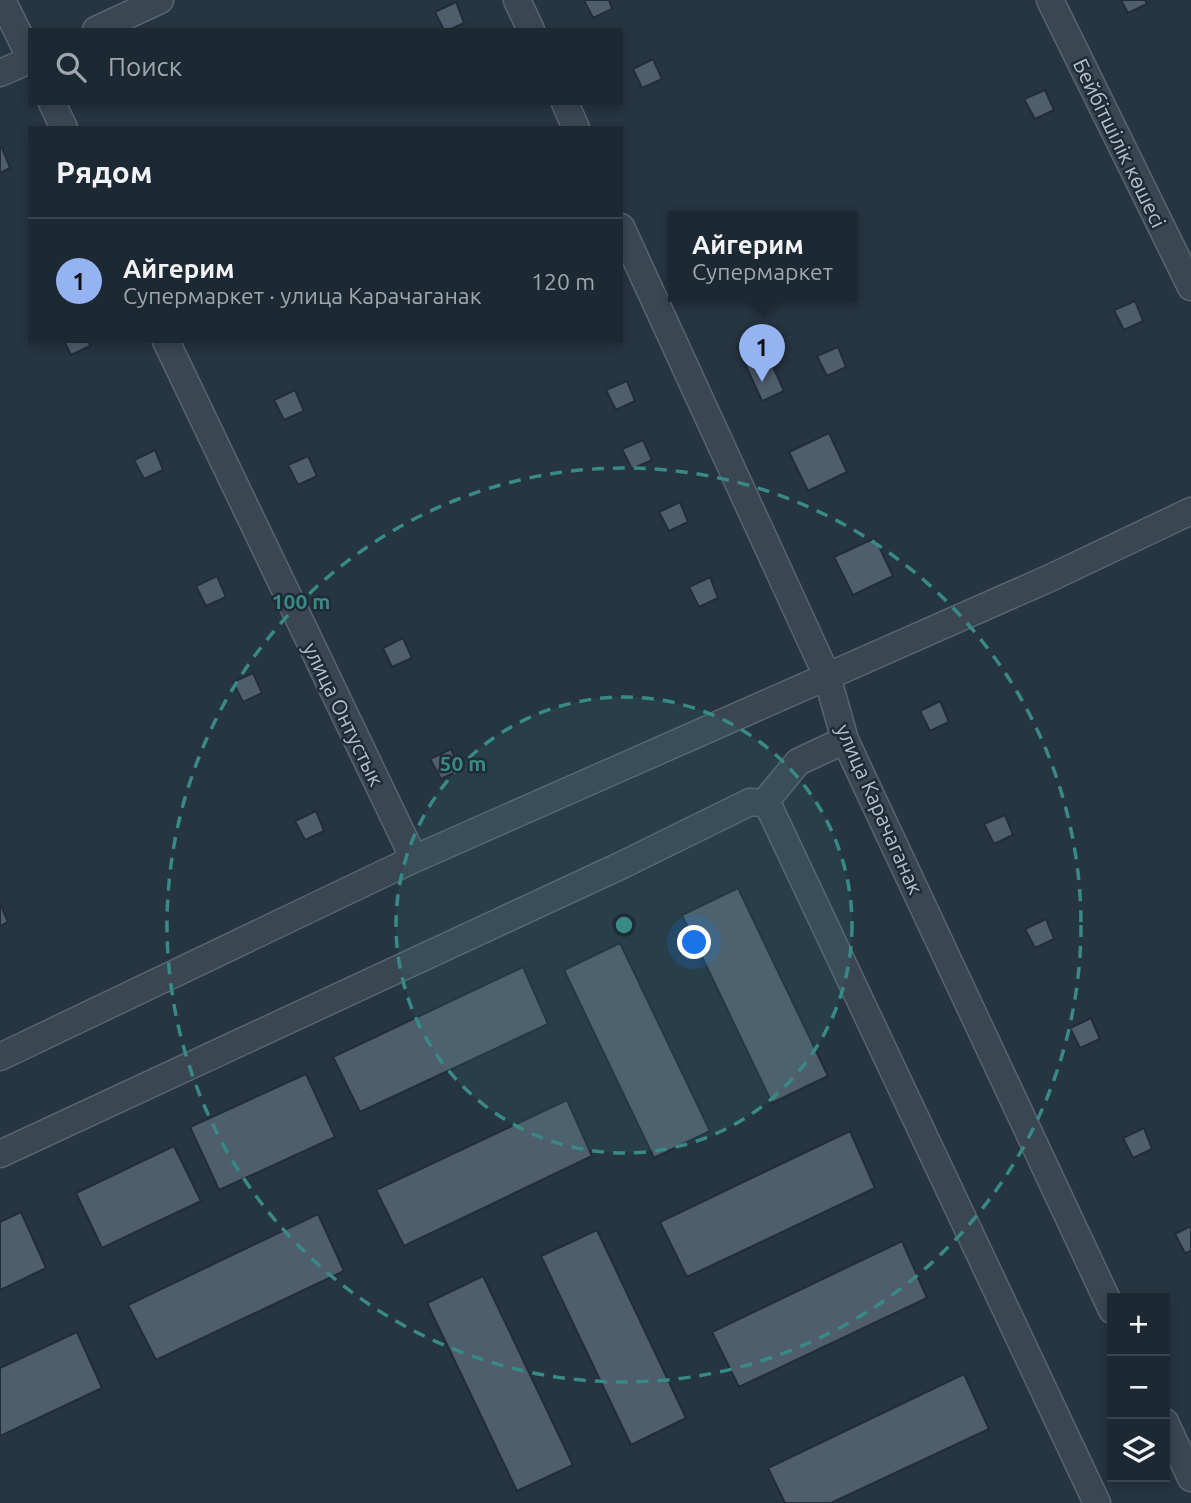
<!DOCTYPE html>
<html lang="ru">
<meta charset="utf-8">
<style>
body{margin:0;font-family:Ubuntu,sans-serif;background:#25303a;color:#f1f3f6}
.controls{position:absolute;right:21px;bottom:21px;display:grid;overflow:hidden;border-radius:0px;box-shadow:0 4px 10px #0003}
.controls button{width:63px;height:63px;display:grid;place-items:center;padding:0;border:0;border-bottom:2px solid #3a444d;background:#1c2832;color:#f1f3f6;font:35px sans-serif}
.you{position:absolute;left:695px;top:943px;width:24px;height:24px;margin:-18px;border:5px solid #fff;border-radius:50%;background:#1a73e8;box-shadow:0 0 0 10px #1a73e833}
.badge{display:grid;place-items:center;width:46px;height:46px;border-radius:50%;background:#95b2f1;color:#111;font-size:23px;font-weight:700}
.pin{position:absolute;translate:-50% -58px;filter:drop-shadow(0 2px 4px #0008)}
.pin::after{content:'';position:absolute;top:37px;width:24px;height:21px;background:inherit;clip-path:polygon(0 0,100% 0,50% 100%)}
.popup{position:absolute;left:668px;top:211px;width:189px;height:91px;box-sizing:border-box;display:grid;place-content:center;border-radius:0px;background:#1c2832;filter:drop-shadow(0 2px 5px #0005);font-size:23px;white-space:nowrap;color:#a0a6ac}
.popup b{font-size:26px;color:#f1f3f6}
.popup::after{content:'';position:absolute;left:50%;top:100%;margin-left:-14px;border:14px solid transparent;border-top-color:#1c2832}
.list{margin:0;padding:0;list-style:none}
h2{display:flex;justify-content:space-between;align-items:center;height:91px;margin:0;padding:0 28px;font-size:30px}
h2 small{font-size:23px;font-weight:400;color:#a0a6ac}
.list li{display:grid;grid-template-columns:46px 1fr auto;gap:21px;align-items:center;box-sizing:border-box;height:126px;padding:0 28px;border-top:2px solid #3a444d}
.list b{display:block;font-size:26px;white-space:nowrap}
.list p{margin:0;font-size:23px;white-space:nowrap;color:#a0a6ac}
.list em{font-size:23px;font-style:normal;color:#a0a6ac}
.icon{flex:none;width:38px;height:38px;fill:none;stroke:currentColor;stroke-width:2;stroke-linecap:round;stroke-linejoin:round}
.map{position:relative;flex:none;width:1191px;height:1503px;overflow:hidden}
.search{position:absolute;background:#1c2832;box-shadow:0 4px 10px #0003;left:28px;top:28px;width:595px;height:77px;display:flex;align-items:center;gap:18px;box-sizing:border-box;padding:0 24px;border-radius:0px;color:#a0a6ac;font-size:26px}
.panel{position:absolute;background:#1c2832;box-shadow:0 4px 10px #0003;left:28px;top:126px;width:595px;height:217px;border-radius:0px}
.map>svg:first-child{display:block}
.building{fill:#4f5e6d;stroke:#212d39;stroke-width:2}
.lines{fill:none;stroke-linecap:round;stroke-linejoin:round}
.minor-casing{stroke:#58646f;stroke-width:29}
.minor{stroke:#3a4652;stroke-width:26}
.ring{fill:none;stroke:#398986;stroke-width:3.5;stroke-dasharray:12 9}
.labels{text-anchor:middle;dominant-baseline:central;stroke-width:5;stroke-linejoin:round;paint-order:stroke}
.street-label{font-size:21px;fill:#b7c1cc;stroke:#1f2b37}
.centre{fill:#398986;stroke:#1f2b37;stroke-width:3.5}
.ring-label{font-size:21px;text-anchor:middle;font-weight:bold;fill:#398986;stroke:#1f2b37;stroke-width:5;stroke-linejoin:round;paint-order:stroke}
</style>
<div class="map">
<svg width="1191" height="1503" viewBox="0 0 1191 1503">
<rect width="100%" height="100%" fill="#263542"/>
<path class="building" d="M 584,0 L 609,0 L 612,9 L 593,18 Z
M 1121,0 L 1145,0 L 1147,4 L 1128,13 Z
M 456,2 L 464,23 L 449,30 L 444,30 L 435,12 Z
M 653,59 L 662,79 L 642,88 L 633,69 Z
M 1045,90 L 1054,110 L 1035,119 L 1024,99 Z
M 0,148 L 2,148 L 10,168 L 0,173 Z
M 1135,301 L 1143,321 L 1124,330 L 1114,310 Z
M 759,336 L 784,391 L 762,401 L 737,346 Z
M 64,341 L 89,341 L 90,346 L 71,355 Z
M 838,347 L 846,367 L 827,376 L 817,356 Z
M 627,381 L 635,401 L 616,410 L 606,390 Z
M 295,390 L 304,411 L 284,420 L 274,400 Z
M 829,433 L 847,472 L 808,491 L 789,452 Z
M 643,440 L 652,460 L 632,469 L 622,449 Z
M 155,450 L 163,470 L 144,479 L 134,460 Z
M 308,456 L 317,476 L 298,485 L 288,465 Z
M 680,502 L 688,522 L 669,531 L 659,512 Z
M 875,538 L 893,576 L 853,595 L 834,557 Z
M 217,576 L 226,597 L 206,606 L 196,586 Z
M 710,577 L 718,598 L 699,607 L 689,587 Z
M 403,638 L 412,658 L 392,667 L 383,648 Z
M 253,673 L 262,693 L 243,702 L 233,682 Z
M 940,701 L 949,722 L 930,731 L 920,711 Z
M 451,749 L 460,770 L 441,779 L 430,759 Z
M 316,811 L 324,831 L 305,840 L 295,821 Z
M 1005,815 L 1013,835 L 994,844 L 984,824 Z
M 738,888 L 828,1076 L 772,1103 L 682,915 Z
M 0,903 L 8,922 L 0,926 Z
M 1046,919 L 1054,939 L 1035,948 L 1025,929 Z
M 620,943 L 710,1131 L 654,1158 L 564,970 Z
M 523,967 L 548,1024 L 360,1112 L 333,1057 Z
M 1091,1018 L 1100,1039 L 1080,1048 L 1070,1028 Z
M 306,1074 L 335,1137 L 219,1190 L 190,1127 Z
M 567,1100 L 592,1156 L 404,1246 L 376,1190 Z
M 1144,1128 L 1152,1149 L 1133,1158 L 1123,1138 Z
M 850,1131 L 875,1188 L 687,1277 L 660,1222 Z
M 174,1146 L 201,1201 L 102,1248 L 76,1193 Z
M 21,1212 L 46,1268 L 0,1290 L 0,1222 Z
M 318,1214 L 344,1271 L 156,1360 L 128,1305 Z
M 1191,1226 L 1191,1251 L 1185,1253 L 1175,1234 Z
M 597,1230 L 686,1418 L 631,1445 L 541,1256 Z
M 902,1241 L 927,1298 L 739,1387 L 712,1332 Z
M 483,1276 L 573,1465 L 517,1491 L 427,1303 Z
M 77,1332 L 102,1388 L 0,1436 L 0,1368 Z
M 964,1374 L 989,1429 L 831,1503 L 785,1503 L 768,1468 Z"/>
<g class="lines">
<defs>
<path id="minor" d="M 2,0 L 30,57
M 517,0 L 531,30
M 1050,0 L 1191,287
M 96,30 L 160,0
M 0,73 L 30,60
M 52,103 L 64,128
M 565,103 L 576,128
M 621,227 L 827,676 L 845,740 L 1112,1310
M 166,341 L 414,859
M 764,803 L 770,809 L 1097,1503
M 0,1057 L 414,859 L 1050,578 L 1191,511
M 0,1154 L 622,865 L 750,802 L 764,803 L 798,762 L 845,740
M 1165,1422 L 1191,1478"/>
</defs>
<use href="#minor" class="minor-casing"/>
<use href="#minor" class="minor"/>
</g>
<circle cx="624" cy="925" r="228" fill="#398986" fill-opacity=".12"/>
<g class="ring">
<circle cx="624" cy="925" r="228"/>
<circle cx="624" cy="925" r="457"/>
</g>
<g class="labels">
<g class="street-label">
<text transform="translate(1120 143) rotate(64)">Бейбітшілік көшесі</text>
<text transform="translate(344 714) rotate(64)">улица Онтустык</text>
<text transform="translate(880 809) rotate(66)">улица Карачаганак</text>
</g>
</g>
<circle cx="624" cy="925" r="10" class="centre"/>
<g class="ring-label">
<text x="301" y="609">100 m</text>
<text x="463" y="771">50 m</text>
</g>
</svg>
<div class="controls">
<button>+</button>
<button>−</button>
<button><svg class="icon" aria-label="layers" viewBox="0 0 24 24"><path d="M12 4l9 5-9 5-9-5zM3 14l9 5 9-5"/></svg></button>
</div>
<div class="you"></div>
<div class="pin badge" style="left:762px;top:382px">1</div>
<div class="popup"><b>Айгерим</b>Супермаркет</div>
<div class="search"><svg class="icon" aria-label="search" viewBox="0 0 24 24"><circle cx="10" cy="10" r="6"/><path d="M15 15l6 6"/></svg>Поиск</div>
<section class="panel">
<h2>Рядом<small></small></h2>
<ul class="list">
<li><span class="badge">1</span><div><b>Айгерим</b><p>Супермаркет · улица Карачаганак</p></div><em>120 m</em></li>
</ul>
</section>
</div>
